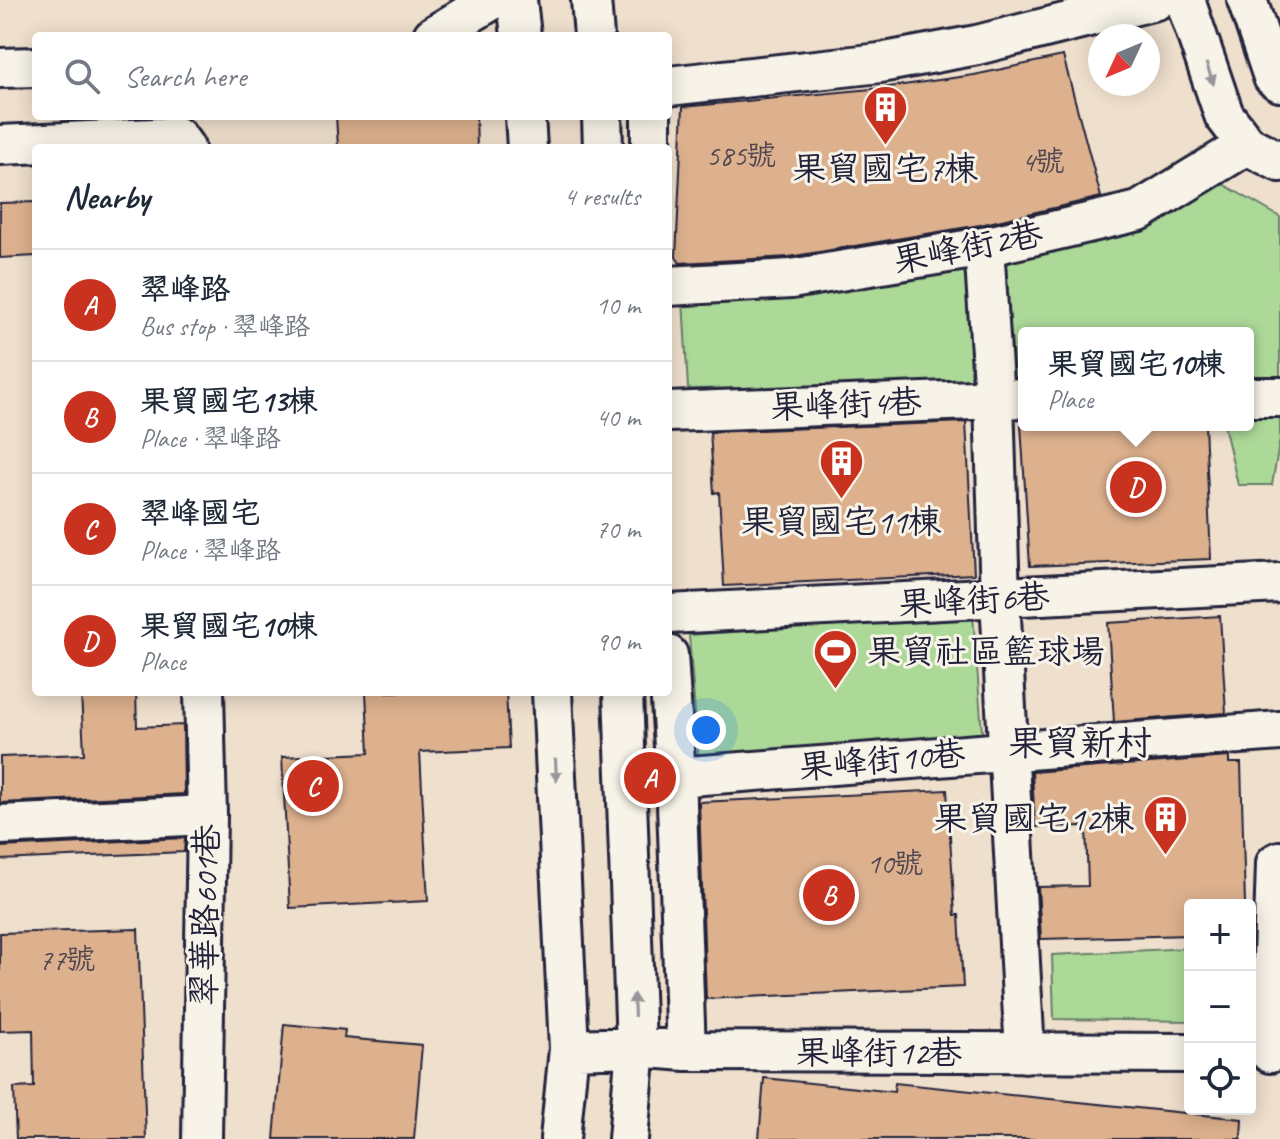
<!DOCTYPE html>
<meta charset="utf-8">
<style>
body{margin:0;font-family:Caveat,"LXGW WenKai TC",sans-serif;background:#f2f2f3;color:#1f2937}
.controls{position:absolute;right:24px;bottom:24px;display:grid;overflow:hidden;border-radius:8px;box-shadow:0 4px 20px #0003}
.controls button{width:72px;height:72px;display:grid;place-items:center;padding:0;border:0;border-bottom:2px solid #e0e1e3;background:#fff;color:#1f2937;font:40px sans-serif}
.compass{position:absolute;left:1088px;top:24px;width:72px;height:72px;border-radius:50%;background:#fff;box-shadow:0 4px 20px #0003;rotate:226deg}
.you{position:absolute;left:706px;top:730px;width:28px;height:28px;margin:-20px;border:6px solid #fff;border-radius:50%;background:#1a73e8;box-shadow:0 0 0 12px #1a73e833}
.badge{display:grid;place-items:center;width:52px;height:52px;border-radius:50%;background:#c8321e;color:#fff;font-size:26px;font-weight:700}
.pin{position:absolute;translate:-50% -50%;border:4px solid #fff;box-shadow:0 2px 8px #0006}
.popup{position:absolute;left:1018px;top:327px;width:236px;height:104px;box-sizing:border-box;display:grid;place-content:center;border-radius:8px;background:#fff;filter:drop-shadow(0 2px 6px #0005);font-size:26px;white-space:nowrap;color:#747a83}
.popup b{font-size:30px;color:#1f2937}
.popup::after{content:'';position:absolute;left:50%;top:100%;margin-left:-16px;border:16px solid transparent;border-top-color:#fff}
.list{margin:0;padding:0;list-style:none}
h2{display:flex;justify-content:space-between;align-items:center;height:104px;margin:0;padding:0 32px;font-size:34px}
h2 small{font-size:26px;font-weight:400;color:#747a83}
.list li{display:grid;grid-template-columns:52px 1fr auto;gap:24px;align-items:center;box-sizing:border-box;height:112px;padding:0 32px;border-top:2px solid #e0e1e3}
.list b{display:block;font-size:30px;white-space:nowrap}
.list p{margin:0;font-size:26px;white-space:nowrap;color:#747a83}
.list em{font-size:26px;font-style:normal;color:#747a83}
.icon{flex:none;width:44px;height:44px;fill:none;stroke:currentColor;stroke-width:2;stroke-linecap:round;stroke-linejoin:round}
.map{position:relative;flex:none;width:1280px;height:1139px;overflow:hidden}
.search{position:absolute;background:#fff;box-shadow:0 4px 20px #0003;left:32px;top:32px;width:640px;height:88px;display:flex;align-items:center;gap:20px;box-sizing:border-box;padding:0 28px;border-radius:8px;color:#747a83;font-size:30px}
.panel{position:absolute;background:#fff;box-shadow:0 4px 20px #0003;left:32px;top:144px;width:640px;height:552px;border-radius:8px}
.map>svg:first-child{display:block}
.green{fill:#acd998;stroke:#677e6a;stroke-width:2}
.building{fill:#ddb18e;stroke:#22223b;stroke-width:2}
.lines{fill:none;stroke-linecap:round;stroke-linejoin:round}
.minor-casing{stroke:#22223b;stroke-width:44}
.minor{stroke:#f7f3e8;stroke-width:38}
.oneway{fill:#97959a}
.labels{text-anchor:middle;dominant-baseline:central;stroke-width:6;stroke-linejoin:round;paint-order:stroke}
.number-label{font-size:30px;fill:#514650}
.poi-label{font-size:34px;fill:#22223b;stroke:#f7f3e8}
.street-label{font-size:34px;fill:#22223b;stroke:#f7f3e8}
.neighbourhood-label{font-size:36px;fill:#22223b;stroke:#f7f3e8}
</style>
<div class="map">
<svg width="1280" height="1139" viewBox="0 0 1280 1139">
<rect width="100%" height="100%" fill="#efdfcd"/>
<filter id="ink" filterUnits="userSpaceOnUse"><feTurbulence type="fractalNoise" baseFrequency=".0125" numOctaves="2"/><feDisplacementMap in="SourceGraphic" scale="16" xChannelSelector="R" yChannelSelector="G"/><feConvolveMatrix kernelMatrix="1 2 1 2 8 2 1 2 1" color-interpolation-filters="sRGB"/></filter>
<g filter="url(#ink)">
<path class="green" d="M 1216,180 L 1280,217 L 1280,439 L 1272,485 L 1238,485 L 1224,425 L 1248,425 L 1248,333 L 1024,333 L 1024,384 L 688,389 L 683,300 Z
M 973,615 L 983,745 L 699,765 L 689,635 Z
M 1190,948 L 1190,1021 L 1054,1019 L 1052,955 Z"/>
<path class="building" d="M 1063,56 L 1101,197 L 980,225 L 789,257 L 680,263 L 676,257 L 683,107 L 882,88 L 974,75 Z
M 336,116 L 476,116 L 477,148 L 338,148 Z
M 36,202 L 36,256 L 0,258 L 0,203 Z
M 966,422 L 974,574 L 724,586 L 719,492 L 714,493 L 710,432 Z
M 1021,425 L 1205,425 L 1211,559 L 1030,566 Z
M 1220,616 L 1226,713 L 1114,722 L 1108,623 Z
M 81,692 L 136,692 L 137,727 L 183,725 L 184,794 L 0,803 L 0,757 L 84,754 Z
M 366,692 L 506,692 L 509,748 L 420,752 L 428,901 L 290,908 L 282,757 L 369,753 Z
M 1229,757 L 1229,763 L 1241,763 L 1245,905 L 1190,905 L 1190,935 L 1041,939 L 1038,887 L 1088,886 L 1086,826 L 1035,827 L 1032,772 Z
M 947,790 L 955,915 L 959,915 L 963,987 L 706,999 L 699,802 Z
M 185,838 L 184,852 L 0,860 L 0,847 Z
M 138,929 L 146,1139 L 16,1139 L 14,1088 L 34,1087 L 33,1030 L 0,1031 L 0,933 Z
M 284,1024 L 345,1030 L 344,1038 L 422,1045 L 414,1139 L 274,1139 Z
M 764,1078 L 894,1092 L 895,1083 L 1242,1119 L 1241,1139 L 759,1139 Z"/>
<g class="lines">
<defs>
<path id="minor" d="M 517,0 L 521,36
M 591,0 L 594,36
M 1185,0 L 1224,115 L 1247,145 L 1280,162
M 1247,0 L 1273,77 L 1280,82
M 433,36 L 492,0
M 0,68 L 36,67
M 668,86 L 880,63 L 977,45 L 1156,0
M 525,116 L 527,148
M 602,116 L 603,148
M 651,116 L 651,148
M 0,145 L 177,137 L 185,148
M 984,247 L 994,398 L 1000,599 L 1025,1053
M 668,286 L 791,279 L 984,247 L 1139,211 L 1247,145
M 1248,397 L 1280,397
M 668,412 L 1024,398
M 668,614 L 1280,583
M 668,655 L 676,777 L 686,1051
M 552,692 L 569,1049 L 560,1139
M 623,692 L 636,1047 L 628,1139
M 676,777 L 1280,731
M 0,825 L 207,815
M 569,1049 L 636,1047 L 686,1051 L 1190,1053
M 1270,1053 L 1276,863 L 1280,861
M 202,1139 L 207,815 L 204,692"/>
</defs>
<use href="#minor" class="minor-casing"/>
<use href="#minor" class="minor"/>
</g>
<defs><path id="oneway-solid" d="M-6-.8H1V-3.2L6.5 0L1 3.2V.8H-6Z" transform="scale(2)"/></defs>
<g class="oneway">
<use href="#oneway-solid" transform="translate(1210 74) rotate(71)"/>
<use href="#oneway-solid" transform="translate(556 770) rotate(87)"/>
<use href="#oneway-solid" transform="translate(634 1005) rotate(-92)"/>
</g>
</g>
<defs>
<symbol id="building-pin" viewBox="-11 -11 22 30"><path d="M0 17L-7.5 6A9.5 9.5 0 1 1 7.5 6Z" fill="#c8321e" stroke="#f7f3e8"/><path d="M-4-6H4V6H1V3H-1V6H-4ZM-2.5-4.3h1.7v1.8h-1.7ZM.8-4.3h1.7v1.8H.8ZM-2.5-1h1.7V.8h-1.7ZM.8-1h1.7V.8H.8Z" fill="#fff"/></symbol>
<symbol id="stadium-pin" viewBox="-11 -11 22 30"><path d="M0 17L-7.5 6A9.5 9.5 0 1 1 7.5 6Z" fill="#c8321e" stroke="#f7f3e8"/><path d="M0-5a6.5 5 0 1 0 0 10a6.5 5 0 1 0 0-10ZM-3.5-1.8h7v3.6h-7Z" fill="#fff"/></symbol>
</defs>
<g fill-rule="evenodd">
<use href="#building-pin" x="860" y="82" width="51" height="69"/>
<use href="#building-pin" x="816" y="436" width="51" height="69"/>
<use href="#stadium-pin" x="810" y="626" width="51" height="69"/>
<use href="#building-pin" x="1140" y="792" width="51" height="69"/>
</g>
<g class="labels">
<g class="number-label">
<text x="741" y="155">585號</text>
<text x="1043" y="161">4號</text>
<text x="895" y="863">10號</text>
<text x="67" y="959">77號</text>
</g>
<g class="poi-label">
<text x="885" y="168">果貿國宅7棟</text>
<text x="841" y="521">果貿國宅11棟</text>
<text x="867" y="651" text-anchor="start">果貿社區籃球場</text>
<text x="1134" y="818" text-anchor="end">果貿國宅12棟</text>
</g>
<g class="street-label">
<text transform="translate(968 247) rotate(-11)">果峰街2巷</text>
<text transform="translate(846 404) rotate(-2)">果峰街4巷</text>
<text transform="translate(974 600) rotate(-3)">果峰街6巷</text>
<text transform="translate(882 760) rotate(-5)">果峰街10巷</text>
<text transform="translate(205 915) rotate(-89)">翠華路601巷</text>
<text x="879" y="1052">果峰街12巷</text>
</g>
<g class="neighbourhood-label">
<text x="1080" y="743">果貿新村</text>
</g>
</g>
</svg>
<div class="controls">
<button>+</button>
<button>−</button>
<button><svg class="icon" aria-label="locate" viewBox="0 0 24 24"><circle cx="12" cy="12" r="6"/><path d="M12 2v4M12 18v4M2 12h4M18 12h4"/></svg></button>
</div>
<svg class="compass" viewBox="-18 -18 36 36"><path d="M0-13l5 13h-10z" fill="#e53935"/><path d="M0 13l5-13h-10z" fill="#747a83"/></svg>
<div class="you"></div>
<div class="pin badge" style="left:650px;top:778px">A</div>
<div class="pin badge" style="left:829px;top:895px">B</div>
<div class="pin badge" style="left:313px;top:786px">C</div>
<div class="pin badge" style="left:1136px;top:487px">D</div>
<div class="popup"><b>果貿國宅10棟</b>Place</div>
<div class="search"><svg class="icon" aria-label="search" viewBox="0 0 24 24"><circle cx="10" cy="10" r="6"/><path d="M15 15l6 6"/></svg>Search here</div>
<section class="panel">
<h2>Nearby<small>4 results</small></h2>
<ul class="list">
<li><span class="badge">A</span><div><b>翠峰路</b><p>Bus stop · 翠峰路</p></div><em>10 m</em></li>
<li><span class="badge">B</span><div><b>果貿國宅13棟</b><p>Place · 翠峰路</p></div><em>40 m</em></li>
<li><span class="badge">C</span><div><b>翠峰國宅</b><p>Place · 翠峰路</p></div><em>70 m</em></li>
<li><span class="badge">D</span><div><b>果貿國宅10棟</b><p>Place</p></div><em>90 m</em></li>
</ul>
</section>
</div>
